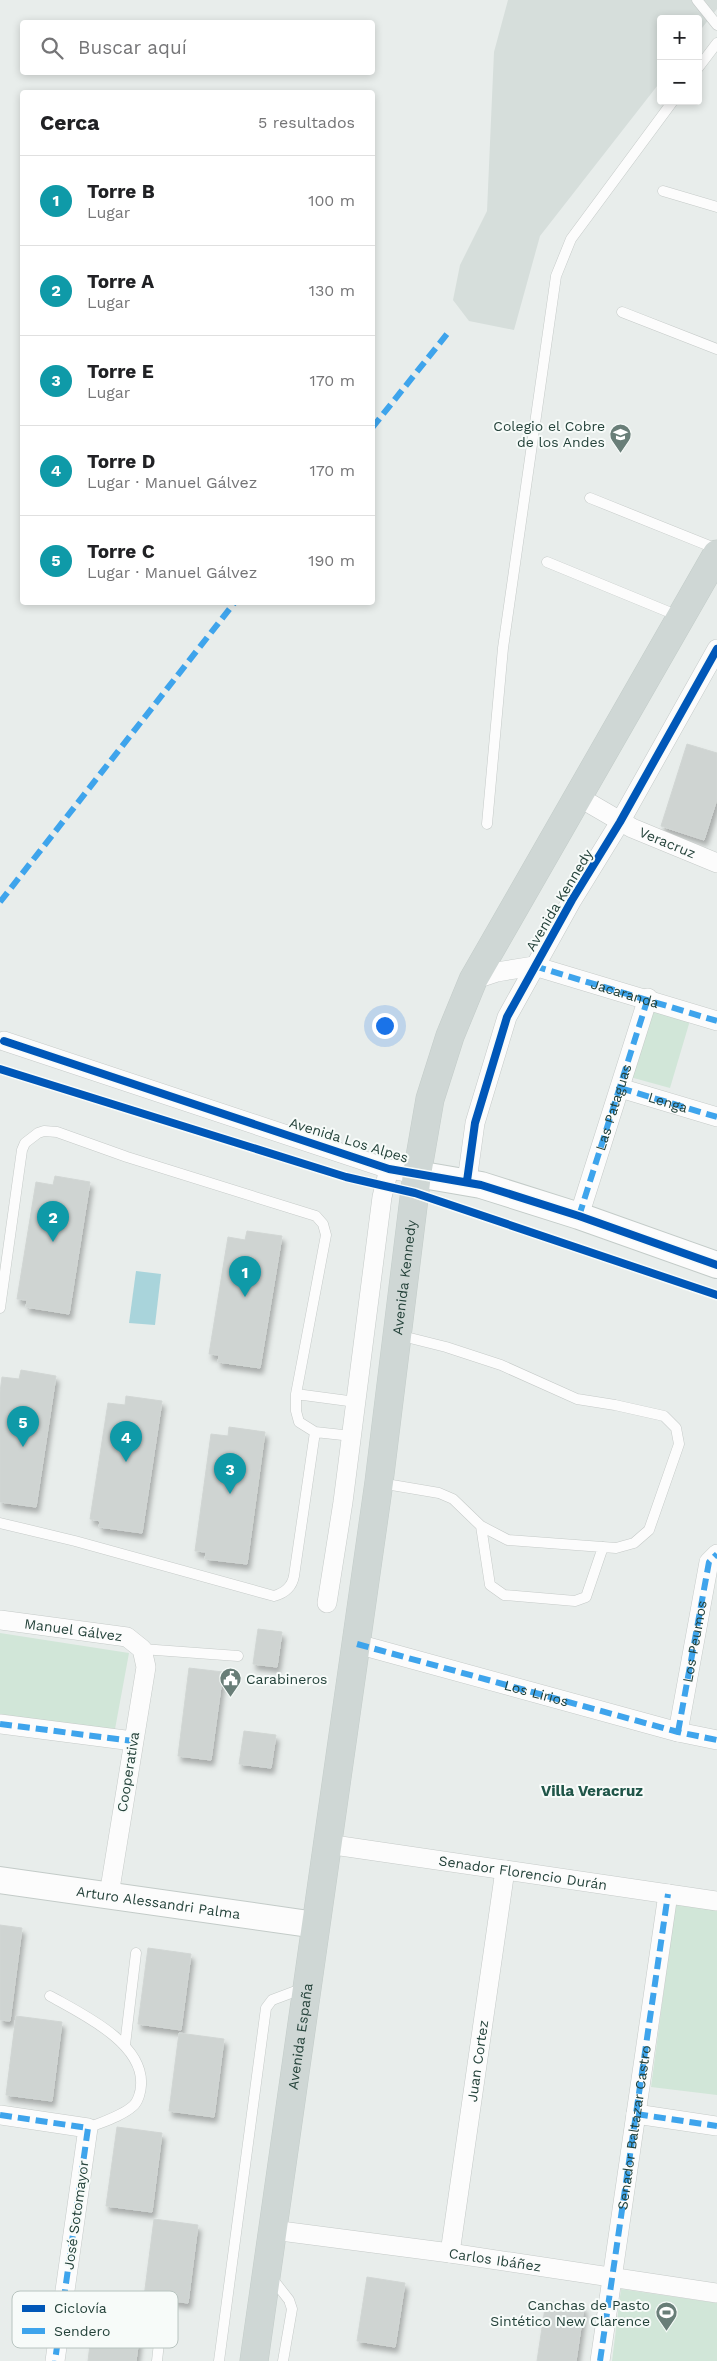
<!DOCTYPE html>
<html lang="es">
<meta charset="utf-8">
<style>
body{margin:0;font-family:"Work Sans",sans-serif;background:#f2f2f2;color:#202124}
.controls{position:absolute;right:15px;top:15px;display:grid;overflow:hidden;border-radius:5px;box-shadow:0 2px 8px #0003}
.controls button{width:45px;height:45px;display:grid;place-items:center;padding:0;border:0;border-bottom:1px solid #e0e0e0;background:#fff;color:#202124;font:25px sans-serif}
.you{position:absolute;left:384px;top:1025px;width:18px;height:18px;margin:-12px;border:4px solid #fff;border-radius:50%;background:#1a73e8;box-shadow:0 0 0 8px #1a73e833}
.badge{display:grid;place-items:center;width:32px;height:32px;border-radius:50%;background:#d93025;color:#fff;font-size:16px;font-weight:700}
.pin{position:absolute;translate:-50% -41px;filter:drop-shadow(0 1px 2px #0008)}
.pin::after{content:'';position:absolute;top:26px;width:18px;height:15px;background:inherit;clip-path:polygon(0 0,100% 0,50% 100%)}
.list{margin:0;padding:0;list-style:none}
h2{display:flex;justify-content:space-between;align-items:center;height:65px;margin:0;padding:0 20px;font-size:21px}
h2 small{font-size:16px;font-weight:400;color:#757577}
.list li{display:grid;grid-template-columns:32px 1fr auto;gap:15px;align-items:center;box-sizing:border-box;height:90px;padding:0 20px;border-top:1px solid #e0e0e0}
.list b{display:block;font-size:19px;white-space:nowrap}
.list p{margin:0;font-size:16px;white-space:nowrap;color:#757577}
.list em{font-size:16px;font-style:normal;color:#757577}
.icon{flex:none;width:28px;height:28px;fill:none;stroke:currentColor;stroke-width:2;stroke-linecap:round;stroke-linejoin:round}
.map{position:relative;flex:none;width:717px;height:2361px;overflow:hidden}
.search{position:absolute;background:#fff;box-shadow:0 2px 8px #0003;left:20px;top:20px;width:355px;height:55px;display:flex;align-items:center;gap:12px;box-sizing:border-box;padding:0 18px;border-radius:5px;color:#757577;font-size:19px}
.panel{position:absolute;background:#fff;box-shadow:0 2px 8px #0003;left:20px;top:90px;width:355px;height:515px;border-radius:5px}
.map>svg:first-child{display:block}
.built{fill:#d6dedb}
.green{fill:#d1e6d8}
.water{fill:#a9d4db}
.building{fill:#cfd4d2;stroke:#d1d6d4;filter:url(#shadow)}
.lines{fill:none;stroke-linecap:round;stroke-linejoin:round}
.lane-casing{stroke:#c5cac8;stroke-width:11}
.street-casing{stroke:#c5cac8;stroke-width:20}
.secondary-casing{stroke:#c3cbc8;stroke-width:28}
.primary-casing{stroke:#c3ccc9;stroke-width:29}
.lane{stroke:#fcfcfc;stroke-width:10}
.street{stroke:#fcfcfc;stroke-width:19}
.secondary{stroke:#fcfcfc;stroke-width:26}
.primary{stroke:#cfd7d5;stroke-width:28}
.quiet{stroke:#3ea4ec;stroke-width:6;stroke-dasharray:12 6;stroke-linecap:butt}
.cycleway-casing{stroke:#f7fbf9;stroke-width:11}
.cycleway{stroke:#0057b8;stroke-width:8}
.labels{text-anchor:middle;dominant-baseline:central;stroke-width:4;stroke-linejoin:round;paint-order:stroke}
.poi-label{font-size:14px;fill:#24423a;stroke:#f7fbf9;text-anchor:end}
.street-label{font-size:14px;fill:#24423a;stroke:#f7fbf9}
.neighbourhood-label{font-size:15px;font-weight:bold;fill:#1f5548;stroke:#f7fbf9}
.key{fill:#f7fbf9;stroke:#b8c4c0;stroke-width:1}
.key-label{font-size:14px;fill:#24423a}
</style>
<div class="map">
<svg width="717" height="2361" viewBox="0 0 717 2361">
<defs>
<filter id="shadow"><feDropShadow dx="3" dy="5.5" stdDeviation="2.5" flood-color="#0004"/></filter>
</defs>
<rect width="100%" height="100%" fill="#e8edeb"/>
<path class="built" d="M 508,0 L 717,0 L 717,9 L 698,33 L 698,19 L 661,19 L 661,81 L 540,236 L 514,330 L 469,321 L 453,300 L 460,265 L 487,211 L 494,52 Z"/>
<path class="green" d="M 655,995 L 694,1007 L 670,1088 L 630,1077 Z
M 0,1633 L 129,1653 L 113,1740 L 0,1724 Z
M 676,1899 L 717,1906 L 717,2095 L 651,2087 Z
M 621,2289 L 717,2303 L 717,2361 L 612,2361 Z"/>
<path class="water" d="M 136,1271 L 161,1274 L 155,1325 L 129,1323 Z"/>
<path class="building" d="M 687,744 L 717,753 L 717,799 L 704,840 L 661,826 Z
M 55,1176 L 90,1182 L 69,1314 L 26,1307 L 27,1300 L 17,1299 L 36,1182 L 53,1185 Z
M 247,1231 L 282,1236 L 260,1368 L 218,1362 L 219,1355 L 209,1354 L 228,1237 L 245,1240 Z
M 21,1370 L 56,1376 L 36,1507 L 0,1502 L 0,1392 L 2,1377 L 19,1379 Z
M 126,1396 L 162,1401 L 142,1533 L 99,1527 L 100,1521 L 90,1519 L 108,1403 L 125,1405 Z
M 229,1427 L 265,1432 L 247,1564 L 205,1559 L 206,1552 L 195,1551 L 211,1434 L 228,1436 Z
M 258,1629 L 282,1632 L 277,1667 L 253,1664 Z
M 189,1668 L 223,1672 L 211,1760 L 178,1756 Z
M 244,1731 L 276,1735 L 271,1768 L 239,1764 Z
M 0,1925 L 22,1928 L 10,2021 L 0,2020 Z
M 148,1948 L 191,1954 L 181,2030 L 138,2024 Z
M 16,2016 L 62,2022 L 52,2101 L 6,2095 Z
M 179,2033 L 224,2039 L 214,2117 L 169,2111 Z
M 117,2127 L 162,2133 L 152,2212 L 106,2206 Z
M 154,2219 L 198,2225 L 188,2303 L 144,2297 Z
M 367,2277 L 405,2283 L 395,2347 L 357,2341 Z
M 96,2295 L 144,2301 L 136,2361 L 88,2361 Z
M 546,2301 L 584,2307 L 576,2361 L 537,2361 Z"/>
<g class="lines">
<defs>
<path id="lane" d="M 697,0 L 717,25
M 698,68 L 717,43
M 663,191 L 717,207
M 622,312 L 717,349
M 590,498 L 717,549
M 547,562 L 681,617
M 487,824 L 503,648 L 556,276 L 571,239 L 673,101
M 0,1308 L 22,1150 L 25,1143 L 38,1133 L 44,1131 L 57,1132 L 127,1157 L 316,1216 L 323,1224 L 326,1235 L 296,1394 L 296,1411 L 299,1422 L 315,1432 L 352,1436
M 296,1394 L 356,1402
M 380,1483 L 439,1493 L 453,1499 L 481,1526 L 508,1540 L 616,1548 L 634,1543 L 649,1530 L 679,1444 L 676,1428 L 664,1416 L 615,1405 L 577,1399 L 501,1365 L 446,1347 L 398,1335
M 0,1523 L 75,1541 L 274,1596 C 285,1593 292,1587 294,1576 L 315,1432
M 481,1526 L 490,1585 L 504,1595 L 575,1601 L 586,1597 L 603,1547
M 142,1649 L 238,1656
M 50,1996 C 82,2014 144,2043 141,2085 C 141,2091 138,2102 133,2106 C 122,2116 102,2122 88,2128
M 125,2045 L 136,1953
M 271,2277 L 289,2300 L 292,2309 L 283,2361
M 157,2361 L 162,2315
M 219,2361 L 266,2008 L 272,2000 L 304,1988"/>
<g id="street">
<path id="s1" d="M 577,796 L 632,828 L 717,863"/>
<path d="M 473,980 L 497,972 L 534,966 L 717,1021"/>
<path d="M 4,1041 L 389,1169 L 417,1174"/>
<path id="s2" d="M 620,1088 L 717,1117"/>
<path d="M 467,1181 L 475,1123 L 507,1017 L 572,900 L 620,822 L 717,649"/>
<path id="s3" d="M 579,1216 L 648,998"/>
<path d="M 327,1603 L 343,1502 L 382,1197 L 389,1169"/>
<path id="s4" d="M 0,1620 L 127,1637 L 142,1649 L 146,1667 L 109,1895"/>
<path d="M 357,1644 L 678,1732 L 717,1740"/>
<path d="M 0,1724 L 133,1741"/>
<path id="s5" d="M 678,1732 L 709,1562 L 717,1554"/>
<path id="s6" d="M 327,1844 L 717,1901"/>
<path d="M 636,2114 L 717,2126"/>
<path d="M 0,2115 L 88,2128 L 55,2361"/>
<path id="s7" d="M 273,2230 L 450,2253 L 717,2293"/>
<path id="s8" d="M 450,2253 L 505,1870"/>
<path d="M 600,2361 L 668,1894"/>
</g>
<g id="secondary">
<path d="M 417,1174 L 481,1185 L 579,1216 L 717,1265"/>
<path id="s9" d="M 0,1880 L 316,1925"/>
</g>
<g id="primary">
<path id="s10" d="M 254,2361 L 379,1482 L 417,1174 L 430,1099 L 450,1036 L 473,980 L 717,554"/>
</g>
</defs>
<use href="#lane" class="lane-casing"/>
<use href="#street" class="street-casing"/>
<use href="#secondary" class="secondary-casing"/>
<use href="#primary" class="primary-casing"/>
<use href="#lane" class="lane"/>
<use href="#street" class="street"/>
<use href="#secondary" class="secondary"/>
<use href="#primary" class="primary"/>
<g class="quiet">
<path d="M 372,428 L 447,334"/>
<path d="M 0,902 L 235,602"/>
<path id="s11" d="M 534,966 L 717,1021"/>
<path d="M 620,1088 L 717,1117"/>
<path d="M 579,1216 L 648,998"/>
<path id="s12" d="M 357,1644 L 678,1732 L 717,1740"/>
<path d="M 0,1724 L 133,1741"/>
<path d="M 678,1732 L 709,1562 L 717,1554"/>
<path d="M 636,2114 L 717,2126"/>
<path d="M 0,2115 L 88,2128 L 55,2361"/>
<path id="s13" d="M 600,2361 L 668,1894"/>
</g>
<defs>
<path id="cycleway" d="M 4,1041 L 389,1169 L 481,1185 L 579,1216 L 717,1265
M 0,1069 L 346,1177 L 415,1193 L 717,1295
M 467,1181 L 475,1123 L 507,1017 L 572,900 L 620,822 L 717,649"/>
</defs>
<use href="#cycleway" class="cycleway-casing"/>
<use href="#cycleway" class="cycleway"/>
</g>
<defs>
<symbol id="school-pin" viewBox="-11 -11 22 30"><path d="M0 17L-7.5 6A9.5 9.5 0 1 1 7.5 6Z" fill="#697e78" stroke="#f7fbf9"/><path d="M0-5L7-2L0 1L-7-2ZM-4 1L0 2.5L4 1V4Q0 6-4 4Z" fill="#fff"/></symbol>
<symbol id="civic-pin" viewBox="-11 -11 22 30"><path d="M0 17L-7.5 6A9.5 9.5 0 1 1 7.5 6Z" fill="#697e78" stroke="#f7fbf9"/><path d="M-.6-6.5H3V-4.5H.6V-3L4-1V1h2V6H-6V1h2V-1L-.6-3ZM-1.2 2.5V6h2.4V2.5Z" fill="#fff"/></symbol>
<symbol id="stadium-pin" viewBox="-11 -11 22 30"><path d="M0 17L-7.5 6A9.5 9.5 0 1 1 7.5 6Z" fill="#697e78" stroke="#f7fbf9"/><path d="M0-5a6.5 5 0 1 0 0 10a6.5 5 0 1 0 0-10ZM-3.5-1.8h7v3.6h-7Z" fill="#fff"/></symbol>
</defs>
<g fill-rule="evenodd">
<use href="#school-pin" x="608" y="422" width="25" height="34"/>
<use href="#civic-pin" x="218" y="1666" width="25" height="34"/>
<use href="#stadium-pin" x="654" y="2300" width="25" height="34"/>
</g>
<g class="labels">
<g class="poi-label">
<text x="605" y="426">Colegio el Cobre<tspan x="605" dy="16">de los Andes</tspan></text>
<text x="246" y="1679" text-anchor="start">Carabineros</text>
<text x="650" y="2305">Canchas de Pasto<tspan x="650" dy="16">Sintético New Clarence</tspan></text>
</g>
<g class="street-label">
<text stroke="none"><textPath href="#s1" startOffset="102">Veracruz</textPath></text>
<text transform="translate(559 900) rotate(-59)">Avenida Kennedy</text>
<text stroke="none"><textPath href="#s11" startOffset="95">Jacaranda</textPath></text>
<text stroke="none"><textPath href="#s2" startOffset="50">Lenga</textPath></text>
<text stroke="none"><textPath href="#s3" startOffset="114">Las Pataguas</textPath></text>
<text transform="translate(349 1140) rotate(17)">Avenida Los Alpes</text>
<text stroke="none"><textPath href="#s10" startOffset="1094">Avenida Kennedy</textPath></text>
<text stroke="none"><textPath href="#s4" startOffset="74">Manuel Gálvez</textPath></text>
<text stroke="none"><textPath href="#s5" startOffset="92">Los Peumos</textPath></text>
<text stroke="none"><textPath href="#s12" startOffset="186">Los Lirios</textPath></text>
<text transform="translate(128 1772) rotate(-81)">Cooperativa</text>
<text stroke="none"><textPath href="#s6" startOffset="198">Senador Florencio Durán</textPath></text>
<text stroke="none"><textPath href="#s9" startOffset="160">Arturo Alessandri Palma</textPath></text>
<text stroke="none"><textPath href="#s10" startOffset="328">Avenida España</textPath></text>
<text stroke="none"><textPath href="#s8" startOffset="194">Juan Cortez</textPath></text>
<text stroke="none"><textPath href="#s13" startOffset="236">Senador Baltazar Castro</textPath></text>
<text transform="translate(76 2215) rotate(-82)">José Sotomayor</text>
<text stroke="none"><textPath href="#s7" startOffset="224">Carlos Ibáñez</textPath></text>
</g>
<g class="neighbourhood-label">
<text x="592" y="1791">Villa Veracruz</text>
</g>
</g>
<rect x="12" y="2291" width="166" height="57" rx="8" class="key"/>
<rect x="22" y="2305" width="23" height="7" fill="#0057b8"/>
<rect x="22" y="2328" width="23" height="6" fill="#3ea4ec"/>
<g class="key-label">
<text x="54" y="2313">Ciclovía</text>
<text x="54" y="2336">Sendero</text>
</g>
</svg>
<div class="controls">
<button>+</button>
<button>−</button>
</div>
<div class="you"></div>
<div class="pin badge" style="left:245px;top:1297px;background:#0f9aa8">1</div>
<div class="pin badge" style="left:53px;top:1242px;background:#0f9aa8">2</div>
<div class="pin badge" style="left:230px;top:1494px;background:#0f9aa8">3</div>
<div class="pin badge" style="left:126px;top:1462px;background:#0f9aa8">4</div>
<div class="pin badge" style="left:23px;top:1447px;background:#0f9aa8">5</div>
<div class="search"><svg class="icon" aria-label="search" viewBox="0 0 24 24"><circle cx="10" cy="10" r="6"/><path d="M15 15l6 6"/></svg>Buscar aquí</div>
<section class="panel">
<h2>Cerca<small>5 resultados</small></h2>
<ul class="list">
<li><span class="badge" style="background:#0f9aa8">1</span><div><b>Torre B</b><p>Lugar</p></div><em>100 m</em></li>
<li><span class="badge" style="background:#0f9aa8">2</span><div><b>Torre A</b><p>Lugar</p></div><em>130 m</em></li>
<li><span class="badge" style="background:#0f9aa8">3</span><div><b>Torre E</b><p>Lugar</p></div><em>170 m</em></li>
<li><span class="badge" style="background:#0f9aa8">4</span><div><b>Torre D</b><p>Lugar · Manuel Gálvez</p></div><em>170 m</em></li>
<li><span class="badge" style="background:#0f9aa8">5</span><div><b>Torre C</b><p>Lugar · Manuel Gálvez</p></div><em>190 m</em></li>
</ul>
</section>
</div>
